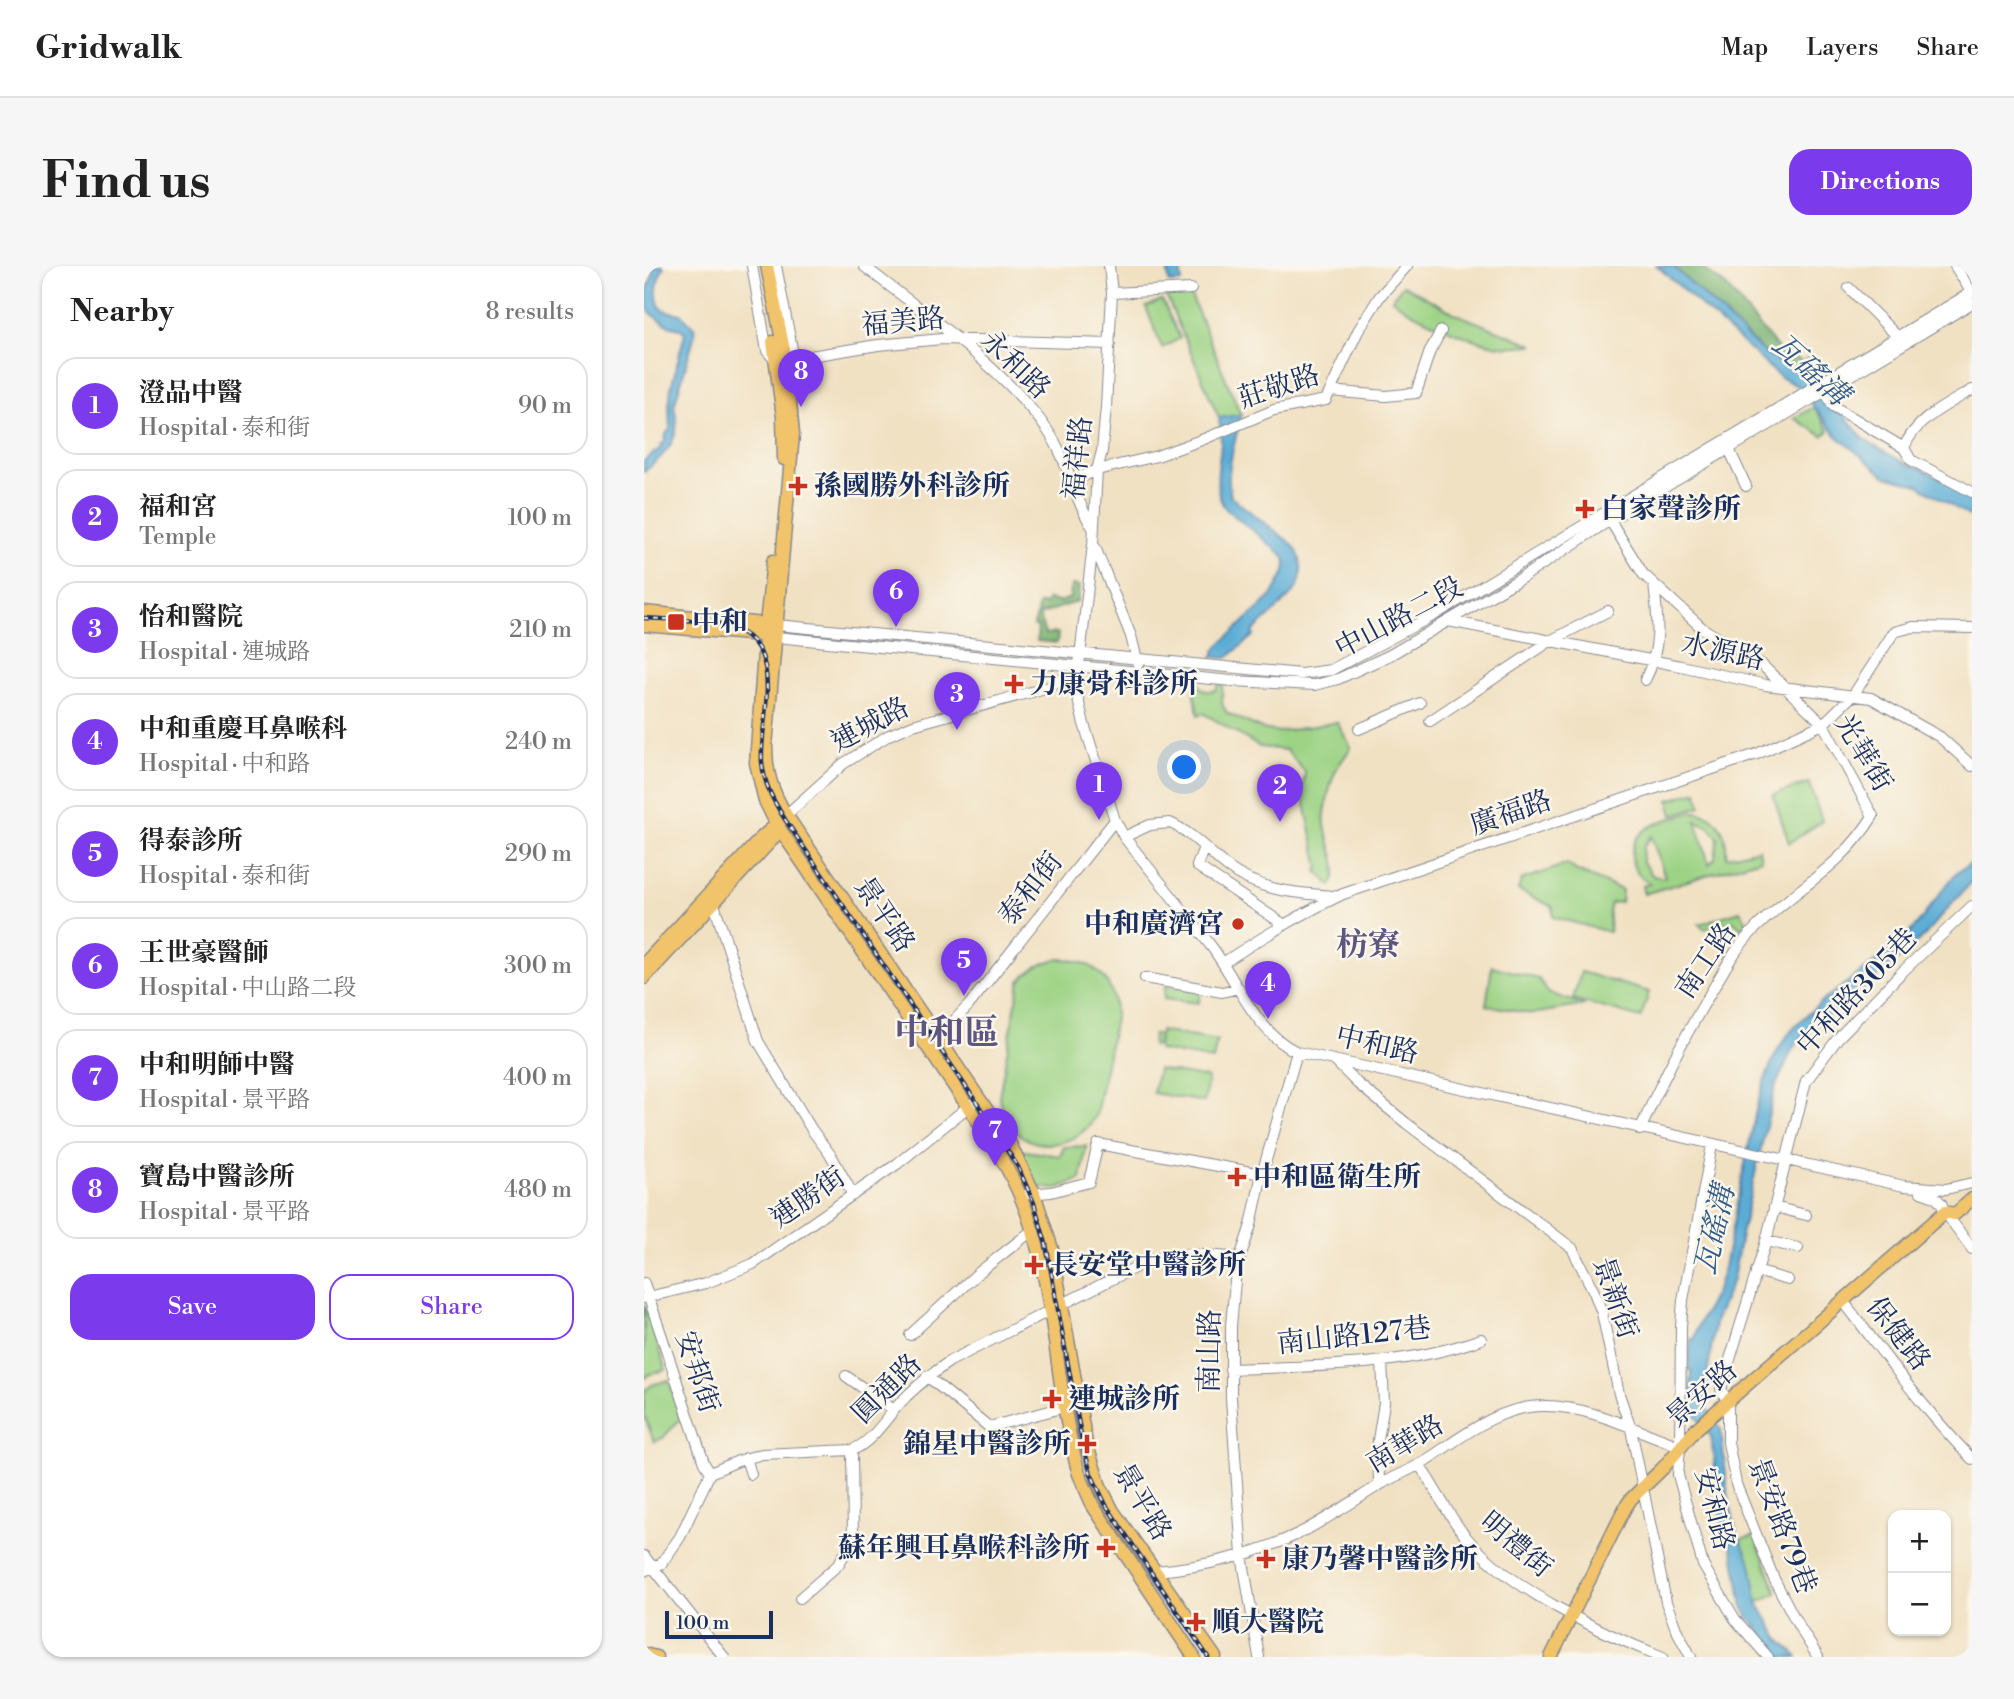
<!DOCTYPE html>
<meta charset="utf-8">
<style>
body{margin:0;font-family:"Libre Bodoni","Noto Serif TC",serif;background:#f6f6f6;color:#222}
.controls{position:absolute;right:21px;bottom:21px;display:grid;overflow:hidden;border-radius:14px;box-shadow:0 2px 5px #0004}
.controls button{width:63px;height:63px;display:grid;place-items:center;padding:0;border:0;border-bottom:2px solid #e0e0e0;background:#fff;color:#222;font:35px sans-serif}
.scale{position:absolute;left:21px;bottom:18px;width:108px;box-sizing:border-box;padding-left:7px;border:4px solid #1b2f5e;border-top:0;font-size:19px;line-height:24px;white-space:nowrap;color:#1b2f5e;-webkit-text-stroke:5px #fbf7ec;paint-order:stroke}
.you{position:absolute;left:541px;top:502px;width:24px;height:24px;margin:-18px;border:5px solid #fff;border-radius:50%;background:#1a73e8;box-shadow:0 0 0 10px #1a73e833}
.badge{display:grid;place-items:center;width:46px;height:46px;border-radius:50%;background:#7c3aed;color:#fff;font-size:23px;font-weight:700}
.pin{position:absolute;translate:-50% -58px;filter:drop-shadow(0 2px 4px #0008)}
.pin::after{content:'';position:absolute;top:37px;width:24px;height:21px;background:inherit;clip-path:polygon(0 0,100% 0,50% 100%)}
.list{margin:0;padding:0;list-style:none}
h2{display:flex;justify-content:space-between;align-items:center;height:91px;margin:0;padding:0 28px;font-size:30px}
h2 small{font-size:23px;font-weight:400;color:#767676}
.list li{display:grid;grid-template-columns:46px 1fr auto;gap:21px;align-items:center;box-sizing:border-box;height:98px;margin:0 14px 14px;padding:0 14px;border:2px solid #e0e0e0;border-radius:21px}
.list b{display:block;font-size:26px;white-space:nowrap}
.list p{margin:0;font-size:23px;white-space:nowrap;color:#767676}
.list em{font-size:23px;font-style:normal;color:#767676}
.actions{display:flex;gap:14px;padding:21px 28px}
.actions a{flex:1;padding:16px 0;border:2px solid #7c3aed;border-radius:21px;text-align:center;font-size:24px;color:#7c3aed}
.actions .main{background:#7c3aed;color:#fff}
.map{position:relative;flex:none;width:1328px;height:1391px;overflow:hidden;border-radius:21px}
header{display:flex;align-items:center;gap:42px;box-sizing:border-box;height:98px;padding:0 35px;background:#fff;border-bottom:2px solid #e0e0e0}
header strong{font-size:33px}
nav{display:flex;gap:38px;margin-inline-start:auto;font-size:24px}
.intro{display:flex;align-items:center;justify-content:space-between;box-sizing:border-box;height:168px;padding:0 42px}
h1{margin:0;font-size:49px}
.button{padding:18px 32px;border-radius:21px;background:#7c3aed;color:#fff;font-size:24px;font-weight:700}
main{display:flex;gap:42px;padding:0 42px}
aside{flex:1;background:#fff;border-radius:21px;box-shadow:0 2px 5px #0004}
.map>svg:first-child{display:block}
.green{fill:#9dd385;stroke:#5c8172;stroke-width:2;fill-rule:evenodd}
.forest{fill:#7eb572;stroke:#4c7268;stroke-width:2}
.water{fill:#5badd6;stroke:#3b6e9a;stroke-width:2}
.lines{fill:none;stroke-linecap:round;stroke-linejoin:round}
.minor-casing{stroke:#868890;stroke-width:12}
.major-casing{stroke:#868890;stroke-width:15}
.minor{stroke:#fff;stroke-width:10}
.major{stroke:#f1c36a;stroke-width:12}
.rail-casing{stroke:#1b2f5e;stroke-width:4.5}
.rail{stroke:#fbf7ec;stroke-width:2;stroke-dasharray:5;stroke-linecap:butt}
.poi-dot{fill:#c8321e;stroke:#fbf7ec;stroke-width:2.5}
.labels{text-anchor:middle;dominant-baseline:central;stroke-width:5;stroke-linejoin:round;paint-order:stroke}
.street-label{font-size:28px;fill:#1b2f5e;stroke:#fbf7ec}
.poi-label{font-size:28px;font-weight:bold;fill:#1b2f5e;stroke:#fbf7ec;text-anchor:start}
.water-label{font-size:30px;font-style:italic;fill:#315b88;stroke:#fbf7ec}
.quarter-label{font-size:32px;font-weight:bold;fill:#5c5680;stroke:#fbf7ec}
.district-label{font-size:35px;font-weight:bold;fill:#5c5680;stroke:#fbf7ec}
</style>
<header>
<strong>Gridwalk</strong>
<nav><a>Map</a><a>Layers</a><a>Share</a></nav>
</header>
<div class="intro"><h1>Find us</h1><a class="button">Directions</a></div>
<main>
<aside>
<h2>Nearby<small>8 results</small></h2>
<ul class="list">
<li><span class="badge">1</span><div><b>澄品中醫</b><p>Hospital · 泰和街</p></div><em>90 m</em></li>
<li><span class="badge">2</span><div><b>福和宮</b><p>Temple</p></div><em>100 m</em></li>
<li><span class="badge">3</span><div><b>怡和醫院</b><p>Hospital · 連城路</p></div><em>210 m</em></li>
<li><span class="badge">4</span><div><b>中和重慶耳鼻喉科</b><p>Hospital · 中和路</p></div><em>240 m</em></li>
<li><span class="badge">5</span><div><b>得泰診所</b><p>Hospital · 泰和街</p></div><em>290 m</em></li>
<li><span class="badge">6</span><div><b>王世豪醫師</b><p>Hospital · 中山路二段</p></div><em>300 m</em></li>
<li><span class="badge">7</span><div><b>中和明師中醫</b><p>Hospital · 景平路</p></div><em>400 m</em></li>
<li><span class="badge">8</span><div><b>寶島中醫診所</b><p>Hospital · 景平路</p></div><em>480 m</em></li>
</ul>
<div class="actions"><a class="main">Save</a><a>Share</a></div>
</aside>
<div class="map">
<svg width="1328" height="1391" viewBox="0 0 1328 1391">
<rect width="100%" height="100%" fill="#fbf7ec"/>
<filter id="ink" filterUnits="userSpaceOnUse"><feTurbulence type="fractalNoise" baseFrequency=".0143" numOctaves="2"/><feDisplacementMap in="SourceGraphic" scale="14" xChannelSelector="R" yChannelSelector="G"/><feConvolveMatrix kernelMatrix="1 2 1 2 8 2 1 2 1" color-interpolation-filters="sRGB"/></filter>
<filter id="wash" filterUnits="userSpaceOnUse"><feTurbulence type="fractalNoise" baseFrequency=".00686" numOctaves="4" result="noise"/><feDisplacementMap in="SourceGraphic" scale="28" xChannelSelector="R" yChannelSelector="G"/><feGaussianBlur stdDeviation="1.57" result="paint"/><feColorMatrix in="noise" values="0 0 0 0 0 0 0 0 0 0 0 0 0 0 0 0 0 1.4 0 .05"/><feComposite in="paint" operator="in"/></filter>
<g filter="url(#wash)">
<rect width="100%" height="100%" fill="#f1e1c3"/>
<path class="green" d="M 759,19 L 812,48 L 890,79 C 879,79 868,82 857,80 C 831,77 767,50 748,33 Z
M 545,25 L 597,149 L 575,152 L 521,27 Z
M 518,34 L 536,72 L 518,82 L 502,41 Z
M 1170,141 L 1185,165 L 1179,170 L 1150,152 Z
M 549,417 L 554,417 C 557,424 564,427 572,424 L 575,418 L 579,417 L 578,438 L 583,447 L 618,463 L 635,466 L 693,456 L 707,481 C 703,489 696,496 692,504 C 686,517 683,533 681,547 C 677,572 702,598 687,620 L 673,605 L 675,601 L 658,525 L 661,506 L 642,484 L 616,481 L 559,447 L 554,449 Z
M 1165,517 L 1178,555 L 1145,577 L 1129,529 Z
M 1053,525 L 1057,540 L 1029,549 L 1025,534 Z
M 1048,546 C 1074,546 1084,568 1082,591 L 1115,583 L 1117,593 L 1000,628 L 998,620 L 1006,618 C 996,611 989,605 988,592 C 986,559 1024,554 1048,546 ZM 1052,555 L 1065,560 L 1074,572 L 1071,592 L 1065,598 ZM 1007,570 L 1021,611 L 1020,612 L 1009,610 L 998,595 L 999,582 Z
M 923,598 L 933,605 L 978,624 L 977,636 L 967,637 C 962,651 967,654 965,666 L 909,651 L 909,641 L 874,624 L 877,614 Z
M 1096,645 L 1104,657 L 1097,662 L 1090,655 L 1060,663 L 1055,658 Z
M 416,693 C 453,694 472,716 471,752 L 452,849 C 440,875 401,888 376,869 C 364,859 359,845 355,831 L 376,715 C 387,702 399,696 416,693 Z
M 848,700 L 895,713 L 904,727 L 941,739 L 888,748 L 842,739 Z
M 937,706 L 1005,726 L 997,752 L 929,733 Z
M 521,720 L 556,725 L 555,737 L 520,733 Z
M 516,765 L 573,775 L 569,794 L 514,784 L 515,769 L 513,780 L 508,780 L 509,768 L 516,768 Z
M 514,803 L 564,812 L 560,836 L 509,827 Z
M 442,880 L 437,913 L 411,923 L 392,921 L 374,884 L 416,890 L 420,881 Z
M 0,1038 L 22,1104 L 6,1108 L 0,1113 Z
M 25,1114 L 37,1152 L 19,1172 L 10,1176 L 0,1148 L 0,1125 L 8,1119 Z
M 1111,1270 L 1133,1327 L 1112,1337 L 1094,1274 Z"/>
<path class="forest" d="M 1029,0 L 1056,0 L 1083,21 L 1144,95 L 1151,90 L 1158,96 L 1167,90 L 1169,94 L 1167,96 L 1175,108 L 1172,110 L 1134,96 L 1119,85 Z
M 427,319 L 435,320 L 434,335 L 395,349 L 401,368 L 414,367 L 413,377 L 393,375 L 394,361 L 390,360 L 395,338 L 402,338 L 403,334 L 416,336 L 426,332 Z"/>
<path class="water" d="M 10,0 L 19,0 L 20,2 C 12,12 11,30 16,41 L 22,45 L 37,48 L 50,61 L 51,68 L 30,140 C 39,172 23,187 0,206 L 0,195 L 18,181 L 16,179 L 21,176 L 22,168 L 26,163 L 25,140 L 27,122 L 41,67 L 37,63 C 26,62 2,48 1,36 C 0,27 7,15 10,7 L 6,3 Z
M 523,0 L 536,0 L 538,16 L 525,17 Z
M 1013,0 L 1029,0 L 1119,86 L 1134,96 L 1172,110 L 1197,146 L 1218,171 L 1227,178 L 1264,199 L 1278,203 L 1328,229 L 1328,252 L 1274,219 L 1241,210 L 1193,170 L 1154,120 L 1136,111 Z
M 597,149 C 592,174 580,206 587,231 L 648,278 C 658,288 660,309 653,321 C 645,334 620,355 608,366 L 610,369 L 583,392 L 568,391 L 574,380 L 628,330 L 641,306 L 642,296 L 640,290 L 582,243 C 567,224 576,198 577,176 C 577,168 576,160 575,152 Z
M 1328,597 L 1328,615 L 1280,670 L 1223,720 L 1160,768 L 1148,784 L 1131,821 L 1097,969 L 1089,1013 L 1071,1056 L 1061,1126 L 1063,1143 L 1077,1163 L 1084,1230 L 1092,1265 L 1107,1297 L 1114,1337 L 1136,1374 L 1154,1391 L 1137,1391 L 1106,1353 L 1099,1341 L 1089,1287 L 1078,1257 L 1067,1171 L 1052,1150 L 1046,1126 L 1048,1104 L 1044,1104 L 1047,1073 L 1050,1073 L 1054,1060 L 1074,1021 L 1080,1001 L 1112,844 C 1119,819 1127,790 1144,769 C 1176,728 1234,701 1271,661 C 1287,643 1307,605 1328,597 Z"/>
</g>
<g filter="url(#ink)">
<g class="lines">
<defs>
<path id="minor" d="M 108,0 L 123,85 L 131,94
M 132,0 L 148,83 L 142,94
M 220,0 C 279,47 362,103 404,165 C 425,195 429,232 449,262
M 465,0 L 468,27 L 462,141 L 458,185 L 453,204 L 449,278 L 432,425 L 440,458 L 471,554 L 480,571 C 509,607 538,643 567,680 C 594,716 611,766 653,786 L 1260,920 L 1302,923 L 1328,917
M 1311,0 L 1328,27
M 1205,22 L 1254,71
M 468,27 L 547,23
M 142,94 L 234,79 L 298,73 L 466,78
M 686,125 L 742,130 L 772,127 L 786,85 L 797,65
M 1181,125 L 1189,140 L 1260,182 L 1267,194 L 1328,226
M 1260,182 C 1270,154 1304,138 1328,124
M 1085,183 L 1102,220
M 430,219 L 433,213 L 453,204 L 513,190 L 560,173 L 630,144 L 682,134 L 714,65 L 736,30 L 763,0
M 964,251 L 999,308 L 1058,362 L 1117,398 L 1179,458 L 1229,550 C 1196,604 1147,624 1106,668 C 1091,684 1081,702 1070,721 C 1042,767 1018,814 996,864
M 451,281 L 487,370 L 494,398
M 804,355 L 1037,400 L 1122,419 L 1227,432 L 1296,471 L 1328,500
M 132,359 L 657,408 L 687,404 L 792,348 L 1328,26
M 132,371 L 588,415 L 671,419 L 694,413 L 746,389 L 879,311 L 966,254 L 1328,37
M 1001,414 C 1018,382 1014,353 1010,318
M 786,455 L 906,375 L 964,345
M 715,463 L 776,437
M 142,549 L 199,498 L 245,469 L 269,459 L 405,421 L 417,414 L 434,400
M 480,571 L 506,559 L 526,557 C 547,566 564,585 582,600 C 614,625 651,627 690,630
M 560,581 L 553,600 L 639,658
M 70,638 L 114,775 L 168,864 L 188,891 L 209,929
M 579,697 C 618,671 657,648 699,628 L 1113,488 L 1179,458 L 1210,428 L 1250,366 L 1269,361 L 1328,362
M 501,712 L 578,726 L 595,722
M 290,776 L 325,739 L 471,554
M 690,794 L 713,817 L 762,857 L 928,982 L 950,1026 L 958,1047 L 975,1128 L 987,1163 L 1022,1336 L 1032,1363 L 1047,1391
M 1068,879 L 1039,1034 L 1037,1060 L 1036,1180 L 1034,1209 L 1059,1299 L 1091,1353 L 1124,1391
M 1277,926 L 1291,931 L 1297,937 L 1301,946 L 1328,983
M 384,928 L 407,926 L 445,916 L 454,878 L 618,908
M 1130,941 L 1162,949
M 1122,975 L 1154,982
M 1112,1005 L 1144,1014
M 0,1017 L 60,1197 L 66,1207
M 0,1032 L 62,1017 L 109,998 L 253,898 L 335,832
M 1199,1035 C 1241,1089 1280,1144 1328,1193
M 266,1069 L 333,1008 L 389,964
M 586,1103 C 670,1100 757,1102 837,1073
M 202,1110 L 250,1144
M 283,1110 L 345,1161 L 421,1141
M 102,1192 L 107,1208
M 775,1198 C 791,1222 804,1249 822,1271 C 865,1323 957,1367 1019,1391
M 735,1219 L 734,1174 L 740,1137 L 738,1096
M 0,1290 L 80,1391
M 0,1305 L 17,1298 L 36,1271 L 66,1207 L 94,1195 L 118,1188 L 208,1184 C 229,1176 243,1150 259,1134 C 273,1119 289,1107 306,1095 L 500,997 C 531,984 563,989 595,992
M 512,1305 C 560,1301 613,1288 656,1267 C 683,1253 708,1236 734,1220 C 747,1211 763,1206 776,1198 C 815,1174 852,1140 899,1140 C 944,1139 995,1166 1036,1180
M 156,1332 L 194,1299 L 209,1274 L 208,1184
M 615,1391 L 598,1289 L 587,1132 L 587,1060 L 592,1004 L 607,959 L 618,908 L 653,786
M 1174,1391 L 1154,1359 L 1130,1313 L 1092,1218 L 1084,1176 L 1084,1137 L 1077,1123 L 1122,975 L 1162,815 L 1194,772 L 1256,708 L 1328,640"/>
<path id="major" d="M 123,0 L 142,94 L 149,168 L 122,480 C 122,507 128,526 142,549 L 366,878 L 390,927 L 408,983 L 442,1177 L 456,1220 L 469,1245 L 571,1391
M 129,76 L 139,151 L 140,193
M 129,295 L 122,358 L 112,497 L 121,535 L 133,559 L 352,882 C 364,904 376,926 384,950 C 413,1033 411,1124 435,1208 L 449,1240 L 550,1391
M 0,346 L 129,359
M 0,359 L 128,370
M 0,698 L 118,571 L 138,554
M 0,712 L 124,578 L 130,571 L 133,559
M 0,1388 L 12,1391
M 907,1391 L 981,1242 L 987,1233 L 1019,1202 L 1052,1163 L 1301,946 L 1311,948 L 1328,933"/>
</defs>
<use href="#minor" class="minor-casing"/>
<use href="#major" class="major-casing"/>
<use href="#minor" class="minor"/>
<use href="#major" class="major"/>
<defs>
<path id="rail" d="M 0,352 C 25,354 69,353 91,363 C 143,385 115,454 118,496 C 120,519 130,536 142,555 L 337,843 L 374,901 L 390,937 L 402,978 L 438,1175 L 447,1208 L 462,1239 L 564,1391"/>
</defs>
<use href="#rail" class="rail-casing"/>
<use href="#rail" class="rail"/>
</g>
</g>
<g class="poi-dot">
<path d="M150.5 209.5h7v7h7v7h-7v7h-7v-7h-7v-7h7z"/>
<path d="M937.5 232.5h7v7h7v7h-7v7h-7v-7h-7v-7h7z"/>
<rect x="23" y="347" width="18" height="18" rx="3.5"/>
<path d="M366.5 407.5h7v7h7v7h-7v7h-7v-7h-7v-7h7z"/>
<circle cx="594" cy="658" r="7"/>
<path d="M589.5 900.5h7v7h7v7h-7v7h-7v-7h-7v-7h7z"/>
<path d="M386.5 988.5h7v7h7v7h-7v7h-7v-7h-7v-7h7z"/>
<path d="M404.5 1122.5h7v7h7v7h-7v7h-7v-7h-7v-7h7z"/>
<path d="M439.5 1167.5h7v7h7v7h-7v7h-7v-7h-7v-7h7z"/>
<path d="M458.5 1271.5h7v7h7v7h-7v7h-7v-7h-7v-7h7z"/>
<path d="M618.5 1282.5h7v7h7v7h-7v7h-7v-7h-7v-7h7z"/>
<path d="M548.5 1345.5h7v7h7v7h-7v7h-7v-7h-7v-7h7z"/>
</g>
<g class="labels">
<g class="street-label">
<text transform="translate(259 56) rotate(-5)">福美路</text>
<text transform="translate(371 99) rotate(44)">永和路</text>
<text transform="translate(635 121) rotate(-18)">莊敬路</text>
<text transform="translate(434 192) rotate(-84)">福祥路</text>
<text transform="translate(755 352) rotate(-28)">中山路二段</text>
<text transform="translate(1079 386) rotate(12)">水源路</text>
<text transform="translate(226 459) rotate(-28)">連城路</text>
<text transform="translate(1219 487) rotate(59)">光華街</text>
<text transform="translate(867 547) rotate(-19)">廣福路</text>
<text transform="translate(387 623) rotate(-52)">泰和街</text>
<text transform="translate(240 649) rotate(56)">景平路</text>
<text transform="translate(1062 695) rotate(-56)">南工路</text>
<text transform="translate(1213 726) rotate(-47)">中和路305巷</text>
<text transform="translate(733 779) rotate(13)">中和路</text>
<text transform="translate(164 932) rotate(-35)">連勝街</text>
<text transform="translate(971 1032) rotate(71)">景新街</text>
<text transform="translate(1254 1068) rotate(52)">保健路</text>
<text transform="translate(710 1070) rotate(-6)">南山路127巷</text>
<text transform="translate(566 1085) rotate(-89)">南山路</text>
<text transform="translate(53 1106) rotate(72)">安邦街</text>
<text transform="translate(243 1123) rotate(-45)">圓通路</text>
<text transform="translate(1058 1128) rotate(-42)">景安路</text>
<text transform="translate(761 1178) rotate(-31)">南華路</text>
<text transform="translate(498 1236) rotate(59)">景平路</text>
<text transform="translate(1070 1243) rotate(76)">安和路</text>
<text transform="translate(1138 1260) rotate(69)">景安路79巷</text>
<text transform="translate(872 1279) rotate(40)">明禮街</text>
</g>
<g class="poi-label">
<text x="170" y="220">孫國勝外科診所</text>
<text x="957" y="243">白家聲診所</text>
<text x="48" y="356">中和</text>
<text x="386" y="418">力康骨科診所</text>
<text x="580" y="658" text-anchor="end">中和廣濟宮</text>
<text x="609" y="911">中和區衛生所</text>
<text x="406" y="999">長安堂中醫診所</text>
<text x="424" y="1133">連城診所</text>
<text x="427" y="1178" text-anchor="end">錦星中醫診所</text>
<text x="446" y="1282" text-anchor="end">蘇年興耳鼻喉科診所</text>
<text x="638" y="1293">康乃馨中醫診所</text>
<text x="568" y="1356">順大醫院</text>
</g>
<g class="water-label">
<text transform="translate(1166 104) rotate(42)">瓦磘溝</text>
<text transform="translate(1071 964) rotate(-77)">瓦磘溝</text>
</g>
<g class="quarter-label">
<text x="724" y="679">枋寮</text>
</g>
<g class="district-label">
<text x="303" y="767">中和區</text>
</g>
</g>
</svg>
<div class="controls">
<button>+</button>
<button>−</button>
</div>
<div class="scale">100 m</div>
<div class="you"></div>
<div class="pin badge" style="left:455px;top:554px">1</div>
<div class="pin badge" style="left:636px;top:556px">2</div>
<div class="pin badge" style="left:313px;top:464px">3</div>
<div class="pin badge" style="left:624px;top:753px">4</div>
<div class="pin badge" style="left:320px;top:730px">5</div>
<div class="pin badge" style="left:252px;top:361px">6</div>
<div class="pin badge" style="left:351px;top:900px">7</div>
<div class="pin badge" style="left:157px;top:141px">8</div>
</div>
</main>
